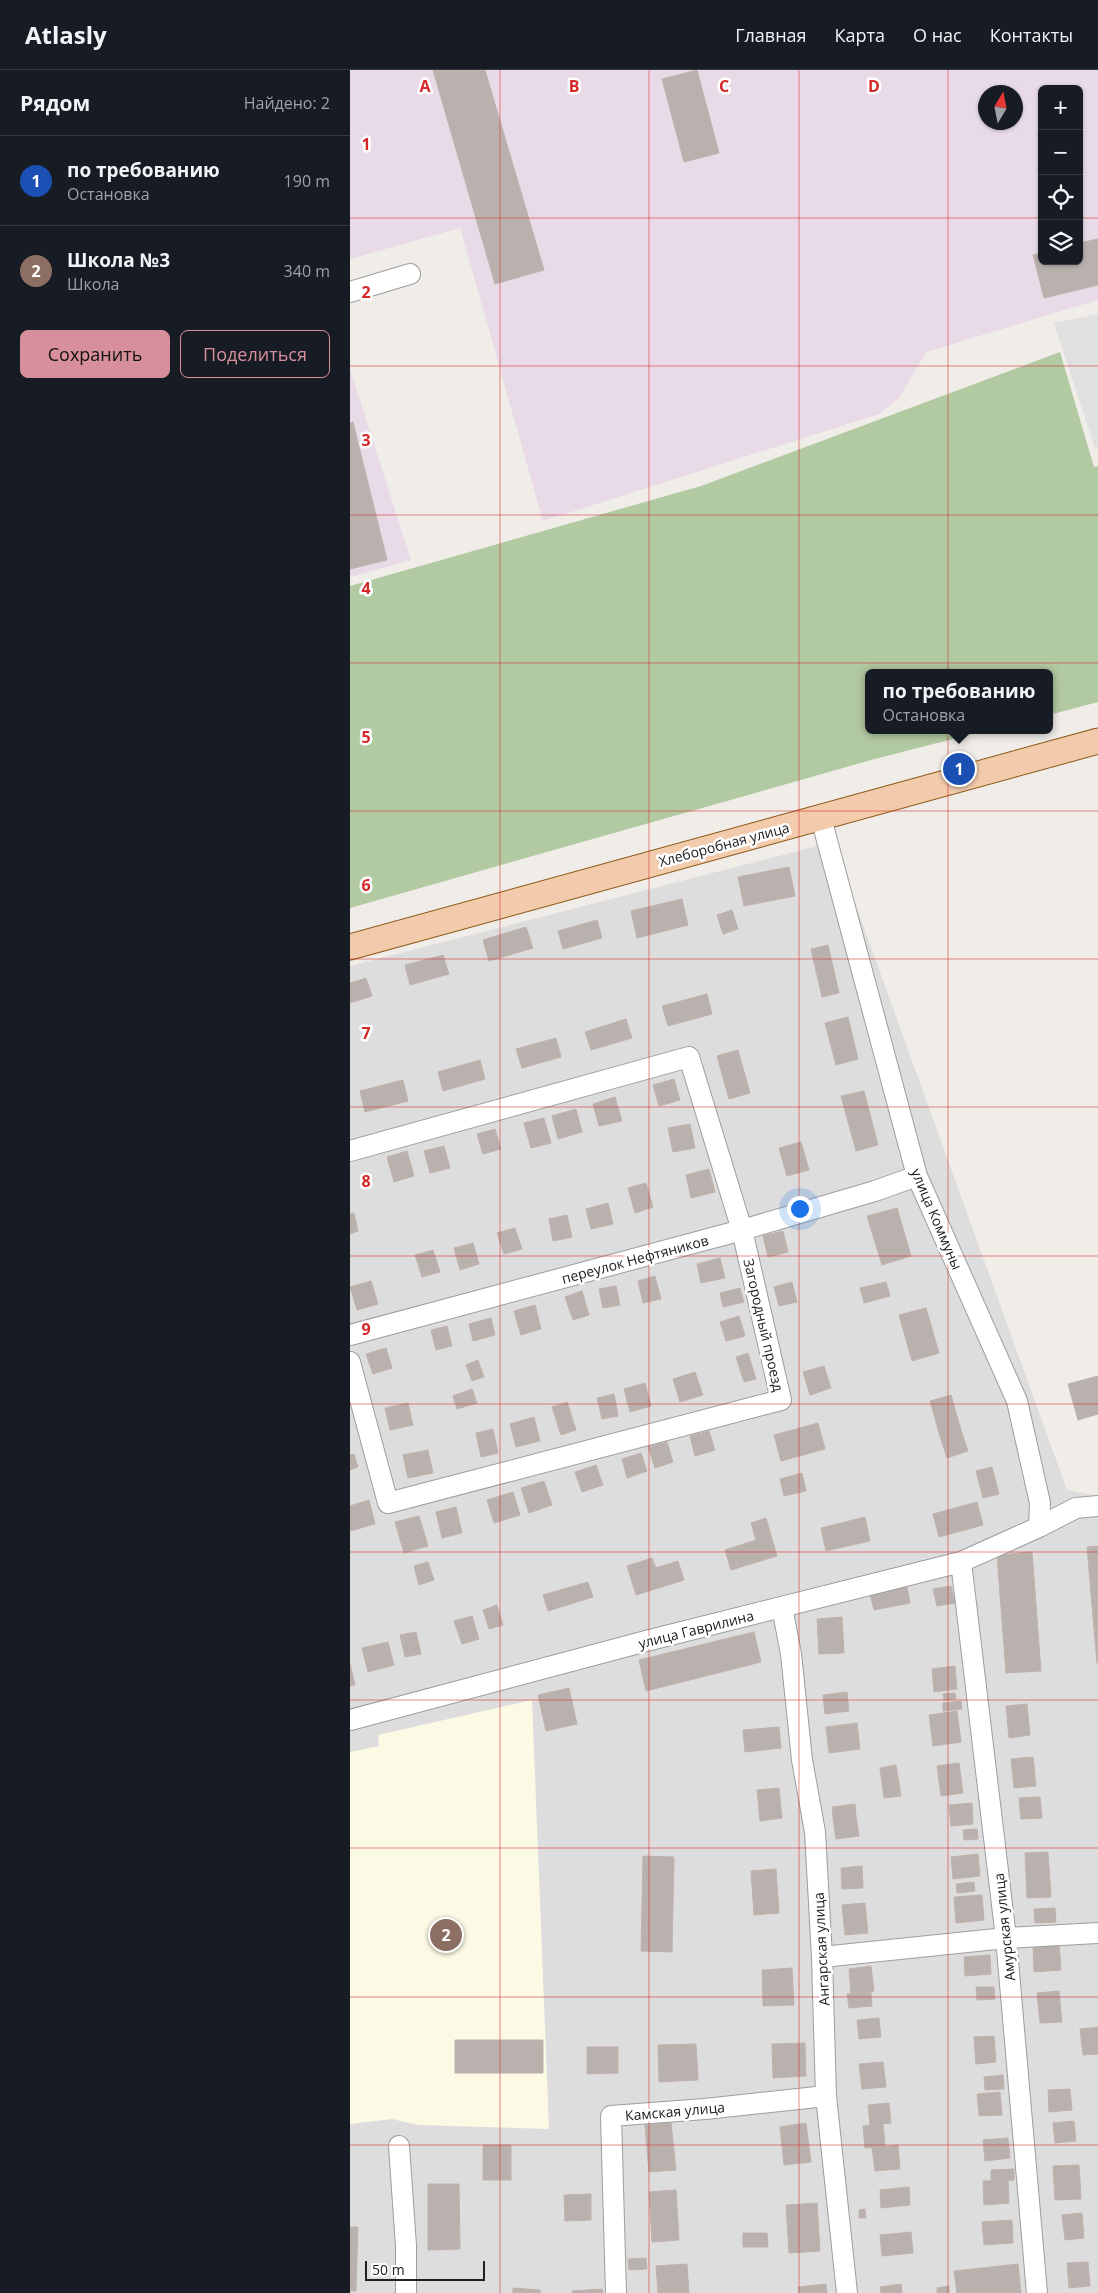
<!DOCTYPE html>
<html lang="ru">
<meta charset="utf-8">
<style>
body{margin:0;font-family:"Open Sans",sans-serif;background:#20242c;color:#f1f3f6}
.controls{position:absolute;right:15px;top:15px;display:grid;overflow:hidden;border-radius:8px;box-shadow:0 1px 4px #0004}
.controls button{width:45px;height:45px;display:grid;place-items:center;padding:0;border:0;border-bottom:1px solid #363941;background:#171b24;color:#f1f3f6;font:25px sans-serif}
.compass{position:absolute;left:628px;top:15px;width:45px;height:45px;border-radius:50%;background:#171b24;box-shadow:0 1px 4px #0004;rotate:10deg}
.scale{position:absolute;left:15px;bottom:12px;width:120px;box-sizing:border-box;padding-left:5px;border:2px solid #202020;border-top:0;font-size:14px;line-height:18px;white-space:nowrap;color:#202020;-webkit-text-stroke:4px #fff;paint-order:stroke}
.you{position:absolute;left:449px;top:1138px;width:18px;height:18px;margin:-12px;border:4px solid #fff;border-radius:50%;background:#1a73e8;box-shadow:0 0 0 8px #1a73e833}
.badge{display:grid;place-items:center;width:32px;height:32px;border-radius:50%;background:#d7909b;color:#fff;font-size:16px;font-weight:700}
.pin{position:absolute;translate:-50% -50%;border:2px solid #fff;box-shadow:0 1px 5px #0006}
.popup{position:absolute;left:515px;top:599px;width:188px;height:65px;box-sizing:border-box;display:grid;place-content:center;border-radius:8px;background:#171b24;filter:drop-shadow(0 1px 4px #0005);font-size:16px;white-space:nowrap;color:#9ea1a6}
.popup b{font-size:19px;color:#f1f3f6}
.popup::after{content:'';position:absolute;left:50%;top:100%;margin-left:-10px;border:10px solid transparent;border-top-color:#171b24}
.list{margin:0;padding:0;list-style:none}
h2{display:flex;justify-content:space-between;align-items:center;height:65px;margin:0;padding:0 20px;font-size:21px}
h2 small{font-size:16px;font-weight:400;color:#9ea1a6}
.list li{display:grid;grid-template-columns:32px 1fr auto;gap:15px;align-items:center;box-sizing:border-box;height:90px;padding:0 20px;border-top:1px solid #363941}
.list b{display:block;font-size:19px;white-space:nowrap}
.list p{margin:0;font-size:16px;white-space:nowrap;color:#9ea1a6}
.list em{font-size:16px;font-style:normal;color:#9ea1a6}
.actions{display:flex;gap:10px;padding:15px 20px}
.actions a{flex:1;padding:11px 0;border:1px solid #d7909b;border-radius:8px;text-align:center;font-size:18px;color:#d7909b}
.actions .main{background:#d7909b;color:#111}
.icon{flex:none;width:28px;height:28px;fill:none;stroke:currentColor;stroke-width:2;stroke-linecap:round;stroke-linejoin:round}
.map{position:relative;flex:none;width:748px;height:2223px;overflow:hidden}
header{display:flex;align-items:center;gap:30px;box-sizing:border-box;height:70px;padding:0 25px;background:#171b24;border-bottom:1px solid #363941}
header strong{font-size:24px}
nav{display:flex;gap:28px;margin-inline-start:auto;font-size:18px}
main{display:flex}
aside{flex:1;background:#171b24}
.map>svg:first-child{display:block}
.residential{fill:#dedddd}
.industrial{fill:#e8dbe7;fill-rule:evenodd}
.education{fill:#fcf9e5}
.forest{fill:#b2caa2}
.parking{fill:#e0e0e0}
.building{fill:#b9b1ae;stroke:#c0b2ac}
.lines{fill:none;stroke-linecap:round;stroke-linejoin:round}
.minor-casing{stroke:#9d9d9d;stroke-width:22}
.major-casing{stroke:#8a5512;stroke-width:27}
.minor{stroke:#fff;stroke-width:20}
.major{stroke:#f1cbab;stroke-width:25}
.grid{fill:none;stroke:#d62828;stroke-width:1;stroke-opacity:0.55}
.labels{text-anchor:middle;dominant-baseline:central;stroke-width:5;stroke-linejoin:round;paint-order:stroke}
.street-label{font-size:14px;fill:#202020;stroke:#fff}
.grid-label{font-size:16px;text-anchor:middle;font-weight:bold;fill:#d62828;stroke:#fff;stroke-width:5;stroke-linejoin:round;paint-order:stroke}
</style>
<header>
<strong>Atlasly</strong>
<nav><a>Главная</a><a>Карта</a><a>О нас</a><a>Контакты</a></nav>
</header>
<main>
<aside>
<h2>Рядом<small>Найдено: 2</small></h2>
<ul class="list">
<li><span class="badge" style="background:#1a4fb4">1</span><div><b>по требованию</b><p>Остановка</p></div><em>190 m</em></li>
<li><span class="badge" style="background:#8d6e63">2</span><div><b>Школа №3</b><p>Школа</p></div><em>340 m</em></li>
</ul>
<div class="actions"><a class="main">Сохранить</a><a>Поделиться</a></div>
</aside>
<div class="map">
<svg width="748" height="2223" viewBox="0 0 748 2223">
<rect width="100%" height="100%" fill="#f0ece8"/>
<path class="residential" d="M 483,772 L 717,1420 L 748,1426 L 748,2223 L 0,2223 L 0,896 Z"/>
<path class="industrial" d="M 0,0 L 748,0 L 748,230 L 576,282 L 549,328 L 529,344 L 193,451 L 110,158 L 0,189 ZM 692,19 L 729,19 L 729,191 L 692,191 ZM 636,22 L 666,22 L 666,52 L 636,52 Z
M 0,299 L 61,490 L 0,507 Z"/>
<path class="education" d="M 182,1630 L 199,2059 L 68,2055 L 42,2049 L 0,2054 L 0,1682 L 29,1676 L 28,1665 Z"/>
<path class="forest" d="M 710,282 L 744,397 L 748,396 L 748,632 L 699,645 L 699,603 L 519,603 L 519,660 L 638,660 L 521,690 L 0,838 L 0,516 L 351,416 Z"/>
<path class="parking" d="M 748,244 L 748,377 L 745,378 L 704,253 Z"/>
<path class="building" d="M 83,0 L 135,0 L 194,200 L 145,214 Z
M 347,0 L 369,83 L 334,92 L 312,9 Z
M 748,169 L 748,215 L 694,228 L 683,185 L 692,183 L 692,191 L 729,191 L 729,173 Z
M 3,352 L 37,490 L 0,499 L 0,353 Z
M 439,797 L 445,826 L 394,836 L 388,807 Z
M 332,829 L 338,855 L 287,868 L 281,841 Z
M 382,840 L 388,859 L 373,864 L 367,845 Z
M 247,850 L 252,868 L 213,879 L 208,861 Z
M 176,857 L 183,878 L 139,891 L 133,870 Z
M 478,875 L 489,923 L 472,927 L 461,879 Z
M 93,885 L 99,904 L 60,915 L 55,895 Z
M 16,908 L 22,926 L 0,933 L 0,913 Z
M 357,924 L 362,944 L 318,956 L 312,936 Z
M 498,947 L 508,989 L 486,995 L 475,953 Z
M 276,949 L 282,968 L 241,980 L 235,962 Z
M 206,968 L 211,987 L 172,998 L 166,979 Z
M 388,980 L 400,1023 L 379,1029 L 367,986 Z
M 130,990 L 135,1009 L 93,1021 L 88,1002 Z
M 324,1009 L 330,1030 L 309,1036 L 303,1015 Z
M 53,1010 L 58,1031 L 15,1042 L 10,1021 Z
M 514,1021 L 528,1075 L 506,1081 L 491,1026 Z
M 265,1027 L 272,1051 L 249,1056 L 243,1034 Z
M 226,1039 L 232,1062 L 208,1069 L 202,1046 Z
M 194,1048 L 201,1073 L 181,1078 L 174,1053 Z
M 340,1054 L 345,1078 L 323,1082 L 318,1058 Z
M 145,1059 L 151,1079 L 133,1084 L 127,1064 Z
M 451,1072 L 459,1100 L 437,1106 L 429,1078 Z
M 94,1076 L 100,1098 L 80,1103 L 74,1081 Z
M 57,1081 L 64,1106 L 44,1112 L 37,1087 Z
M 359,1099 L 365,1122 L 341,1128 L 336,1105 Z
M 296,1113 L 303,1137 L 285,1143 L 278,1118 Z
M 258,1133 L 263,1154 L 241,1159 L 236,1139 Z
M 547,1138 L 561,1186 L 532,1195 L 517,1146 Z
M 4,1143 L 8,1161 L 0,1164 L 0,1144 Z
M 217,1145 L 222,1167 L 203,1171 L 199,1149 Z
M 165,1158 L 172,1179 L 154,1184 L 147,1163 Z
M 433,1161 L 438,1182 L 418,1187 L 413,1166 Z
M 123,1173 L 129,1194 L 110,1200 L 104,1178 Z
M 83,1180 L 90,1202 L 72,1207 L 65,1185 Z
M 370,1188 L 375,1208 L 351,1213 L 347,1194 Z
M 305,1206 L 311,1229 L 293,1233 L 288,1211 Z
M 21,1211 L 28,1234 L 7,1240 L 0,1217 Z
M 442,1212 L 447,1232 L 429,1236 L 424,1217 Z
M 536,1212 L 540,1226 L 514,1233 L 510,1218 Z
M 266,1216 L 270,1235 L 253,1238 L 249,1219 Z
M 390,1218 L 394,1232 L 373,1237 L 370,1223 Z
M 232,1221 L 239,1245 L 223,1250 L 215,1227 Z
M 185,1235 L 191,1259 L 171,1265 L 164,1241 Z
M 576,1238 L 589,1283 L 562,1291 L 549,1245 Z
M 389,1246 L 395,1266 L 376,1271 L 370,1252 Z
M 141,1248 L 145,1265 L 123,1271 L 119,1254 Z
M 97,1256 L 102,1276 L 86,1280 L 81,1260 Z
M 36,1278 L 42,1298 L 23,1304 L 16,1284 Z
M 398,1283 L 406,1309 L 394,1312 L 386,1287 Z
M 128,1290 L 134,1307 L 122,1311 L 116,1295 Z
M 474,1296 L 481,1318 L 460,1325 L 453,1302 Z
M 345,1302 L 353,1325 L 330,1332 L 323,1309 Z
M 748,1306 L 748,1344 L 728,1350 L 718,1314 Z
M 295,1313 L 301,1336 L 280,1342 L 274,1319 Z
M 122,1319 L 127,1333 L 107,1339 L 103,1326 Z
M 264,1324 L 268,1346 L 252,1349 L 247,1328 Z
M 601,1325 L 611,1360 L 590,1366 L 580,1331 Z
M 217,1332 L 226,1360 L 211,1365 L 202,1337 Z
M 58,1333 L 63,1355 L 40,1360 L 35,1338 Z
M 184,1347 L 190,1371 L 166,1377 L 160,1354 Z
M 468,1353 L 475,1379 L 431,1391 L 424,1365 Z
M 143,1359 L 148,1383 L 131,1387 L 126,1363 Z
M 611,1360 L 618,1381 L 597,1388 L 590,1366 Z
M 359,1361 L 365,1380 L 345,1386 L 340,1366 Z
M 317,1372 L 323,1392 L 305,1398 L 298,1377 Z
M 78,1380 L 83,1403 L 58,1408 L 53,1385 Z
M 291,1383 L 297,1401 L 277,1408 L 272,1389 Z
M 4,1384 L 8,1397 L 0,1400 L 0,1385 Z
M 246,1395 L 253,1415 L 232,1422 L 225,1402 Z
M 642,1397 L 649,1424 L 633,1428 L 626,1401 Z
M 452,1403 L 456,1421 L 434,1426 L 430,1409 Z
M 194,1411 L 202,1435 L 179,1443 L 171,1418 Z
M 163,1422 L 170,1445 L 144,1453 L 137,1430 Z
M 19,1430 L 25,1454 L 0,1461 L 0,1436 Z
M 627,1432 L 633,1455 L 589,1467 L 583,1444 Z
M 106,1437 L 112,1463 L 92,1468 L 86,1442 Z
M 69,1446 L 78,1476 L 54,1483 L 45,1452 Z
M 515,1447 L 520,1471 L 476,1481 L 471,1458 Z
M 416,1448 L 427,1486 L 381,1500 L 375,1480 L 406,1470 L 401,1453 Z
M 748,1476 L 748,1593 L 747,1593 L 737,1477 Z
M 682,1482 L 691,1601 L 656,1603 L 647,1485 Z
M 302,1488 L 306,1498 L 328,1491 L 334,1510 L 286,1525 L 277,1496 Z
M 78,1492 L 84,1510 L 69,1515 L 64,1496 Z
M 238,1512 L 243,1527 L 198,1541 L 193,1525 Z
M 601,1516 L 605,1533 L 587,1536 L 583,1519 Z
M 557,1517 L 560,1533 L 524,1540 L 520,1524 Z
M 147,1535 L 153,1555 L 139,1559 L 133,1540 Z
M 122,1546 L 129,1569 L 112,1574 L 104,1551 Z
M 492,1547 L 494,1583 L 469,1584 L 467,1549 Z
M 66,1562 L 71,1584 L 55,1587 L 50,1565 Z
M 404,1562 L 411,1592 L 296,1621 L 289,1590 Z
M 38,1572 L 44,1595 L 18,1602 L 12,1578 Z
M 0,1593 L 5,1615 L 0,1616 Z
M 605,1596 L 607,1619 L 584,1622 L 582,1599 Z
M 219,1618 L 227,1654 L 196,1661 L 188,1625 Z
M 497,1622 L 499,1641 L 475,1644 L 473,1625 Z
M 605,1623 L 606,1629 L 594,1630 L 593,1624 Z
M 611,1631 L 612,1639 L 593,1641 L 593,1633 Z
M 677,1634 L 680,1665 L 659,1668 L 656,1636 Z
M 607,1641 L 611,1672 L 583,1676 L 579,1645 Z
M 507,1653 L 510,1679 L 479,1683 L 476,1657 Z
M 429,1657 L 431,1678 L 395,1682 L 393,1660 Z
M 683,1687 L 686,1716 L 664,1718 L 661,1689 Z
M 609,1693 L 613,1723 L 591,1726 L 587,1696 Z
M 546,1695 L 551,1726 L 534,1728 L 530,1698 Z
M 429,1718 L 432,1748 L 410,1751 L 407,1720 Z
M 690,1727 L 692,1748 L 671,1749 L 669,1728 Z
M 622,1733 L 623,1754 L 601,1756 L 599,1735 Z
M 505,1734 L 506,1746 L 483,1748 L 482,1737 Z
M 506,1746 L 509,1766 L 486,1769 L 483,1748 Z
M 627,1759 L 628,1769 L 614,1770 L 613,1760 Z
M 698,1782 L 701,1827 L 677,1828 L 675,1783 Z
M 628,1784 L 630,1806 L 603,1809 L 601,1787 Z
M 293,1786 L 324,1787 L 322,1882 L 291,1881 Z
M 512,1796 L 513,1818 L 492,1819 L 491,1798 Z
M 426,1799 L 429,1843 L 404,1845 L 401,1801 Z
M 624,1812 L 625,1821 L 607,1823 L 606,1814 Z
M 632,1825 L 634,1850 L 606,1853 L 604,1827 Z
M 515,1833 L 518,1863 L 495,1865 L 492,1835 Z
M 705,1838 L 706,1852 L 685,1853 L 684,1839 Z
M 709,1873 L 711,1900 L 684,1902 L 683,1874 Z
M 640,1885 L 641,1904 L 615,1906 L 614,1887 Z
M 521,1896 L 524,1921 L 501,1924 L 499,1899 Z
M 442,1898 L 444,1935 L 413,1936 L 412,1900 Z
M 626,1917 L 644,1917 L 645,1929 L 627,1930 Z
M 709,1921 L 712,1952 L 690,1953 L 687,1923 Z
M 521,1922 L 522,1936 L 499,1938 L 497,1924 Z
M 529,1948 L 531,1967 L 509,1969 L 507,1950 Z
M 748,1957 L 748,1984 L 733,1985 L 730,1959 Z
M 644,1966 L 646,1992 L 626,1994 L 624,1967 Z
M 105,1970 L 193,1970 L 193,2003 L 105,2003 Z
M 455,1973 L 456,2006 L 423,2008 L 422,1974 Z
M 346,1974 L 348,2010 L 309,2012 L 308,1975 Z
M 237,1977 L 268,1977 L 268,2003 L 237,2004 Z
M 533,1992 L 536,2017 L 512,2019 L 509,1994 Z
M 653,2005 L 654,2019 L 635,2020 L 634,2007 Z
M 720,2019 L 722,2040 L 699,2042 L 698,2020 Z
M 650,2022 L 652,2045 L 629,2046 L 627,2024 Z
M 539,2033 L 541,2053 L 520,2055 L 518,2035 Z
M 724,2051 L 726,2071 L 705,2073 L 703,2053 Z
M 321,2053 L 326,2100 L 299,2102 L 295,2055 Z
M 456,2053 L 461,2092 L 434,2095 L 430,2057 Z
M 533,2054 L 534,2065 L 514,2067 L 513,2056 Z
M 534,2065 L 535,2077 L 515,2078 L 514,2067 Z
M 658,2068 L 660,2088 L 635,2091 L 633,2070 Z
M 133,2075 L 161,2075 L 161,2110 L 133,2110 Z
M 548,2075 L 550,2099 L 525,2101 L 522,2078 Z
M 729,2095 L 731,2129 L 705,2130 L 703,2096 Z
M 664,2099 L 664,2110 L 641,2111 L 641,2100 Z
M 658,2110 L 659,2133 L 634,2135 L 633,2111 Z
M 78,2114 L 109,2114 L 110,2179 L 78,2180 Z
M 559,2117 L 560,2135 L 531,2138 L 530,2120 Z
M 326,2120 L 329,2170 L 302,2172 L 299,2122 Z
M 241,2124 L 241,2150 L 215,2151 L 214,2125 Z
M 467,2133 L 470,2181 L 439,2183 L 436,2135 Z
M 515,2139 L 516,2148 L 509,2148 L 509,2140 Z
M 732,2143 L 734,2168 L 715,2170 L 712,2145 Z
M 662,2150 L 663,2173 L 634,2175 L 632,2152 Z
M 0,2157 L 8,2157 L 6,2221 L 0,2221 Z
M 561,2162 L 563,2183 L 532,2186 L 530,2165 Z
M 393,2163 L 417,2163 L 418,2177 L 393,2177 Z
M 296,2188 L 297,2199 L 279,2200 L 278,2189 Z
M 738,2192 L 740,2216 L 719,2218 L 717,2193 Z
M 337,2194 L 339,2223 L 308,2223 L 306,2196 Z
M 668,2194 L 671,2223 L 607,2223 L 604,2201 Z
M 476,2214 L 477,2223 L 449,2223 L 448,2217 Z
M 551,2214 L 552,2223 L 531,2223 L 530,2217 Z
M 599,2216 L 599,2223 L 587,2223 L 587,2218 Z
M 163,2218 L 190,2220 L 190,2223 L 163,2223 Z
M 252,2219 L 253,2223 L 222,2223 L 222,2221 Z"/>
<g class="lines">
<defs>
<path id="minor" d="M 0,222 L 60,204
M 471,748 L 567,1106 L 667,1331 L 690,1433 L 689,1457
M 0,1081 L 339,987 L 392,1160 L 431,1330 L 38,1433 L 0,1292
M 0,1265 L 392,1160 L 525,1121 L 567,1106
M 611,1492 L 656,1868 L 687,2223
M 432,1537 L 441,1584 L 452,1690 L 465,1762 L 472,1887 L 476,2026 L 497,2223
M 0,1650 L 300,1570 L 611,1492 L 689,1457 L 726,1438 L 748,1436
M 472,1887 L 656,1868 L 748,1863
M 49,2076 L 56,2176 L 56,2223
M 266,2223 L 261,2046 L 355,2039 L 476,2026"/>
<path id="major" d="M 0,877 L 748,671"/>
</defs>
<use href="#minor" class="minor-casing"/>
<use href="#major" class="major-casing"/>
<use href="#minor" class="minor"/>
<use href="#major" class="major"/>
</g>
<path class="grid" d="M 150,0 L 150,2223M 299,0 L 299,2223M 449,0 L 449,2223M 598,0 L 598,2223M 0,148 L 692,148M 729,148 L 748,148M 0,296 L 748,296M 0,445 L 748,445M 0,593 L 748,593M 0,741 L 748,741M 0,889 L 748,889M 0,1037 L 748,1037M 0,1186 L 748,1186M 0,1334 L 748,1334M 0,1482 L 748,1482M 0,1630 L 748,1630M 0,1778 L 748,1778M 0,1927 L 748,1927M 0,2075 L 748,2075"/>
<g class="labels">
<g class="street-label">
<text transform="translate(374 774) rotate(-15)">Хлеборобная улица</text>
<text transform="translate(587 1149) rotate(67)">улица Коммуны</text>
<text transform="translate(285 1189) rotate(-15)">переулок Нефтяников</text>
<text transform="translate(414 1255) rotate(77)">Загородный проезд</text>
<text transform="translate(346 1559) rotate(-14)">улица Гаврилина</text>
<text transform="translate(654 1857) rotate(-96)">Амурская улица</text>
<text transform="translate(471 1879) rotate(-93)">Ангарская улица</text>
<text transform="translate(325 2041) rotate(-5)">Камская улица</text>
</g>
</g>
<g class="grid-label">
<text x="75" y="22">A</text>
<text x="224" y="22">B</text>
<text x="374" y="22">C</text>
<text x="524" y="22">D</text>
<text x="16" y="80">1</text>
<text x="16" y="228">2</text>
<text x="16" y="376">3</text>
<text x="16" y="524">4</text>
<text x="16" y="673">5</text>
<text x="16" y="821">6</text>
<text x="16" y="969">7</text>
<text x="16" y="1117">8</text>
<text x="16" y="1265">9</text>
</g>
</svg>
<div class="controls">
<button>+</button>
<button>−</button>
<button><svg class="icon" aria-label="locate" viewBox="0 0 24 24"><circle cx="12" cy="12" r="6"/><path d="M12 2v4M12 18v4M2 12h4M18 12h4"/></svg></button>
<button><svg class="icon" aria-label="layers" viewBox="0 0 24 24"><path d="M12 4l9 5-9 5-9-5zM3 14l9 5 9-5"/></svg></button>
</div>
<svg class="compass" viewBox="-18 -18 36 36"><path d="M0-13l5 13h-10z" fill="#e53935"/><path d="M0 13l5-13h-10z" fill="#9ea1a6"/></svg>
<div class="scale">50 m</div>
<div class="you"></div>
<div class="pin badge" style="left:609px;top:699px;background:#1a4fb4">1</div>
<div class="popup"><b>по требованию</b>Остановка</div>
<div class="pin badge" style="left:96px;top:1865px;background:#8d6e63">2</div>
</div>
</main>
